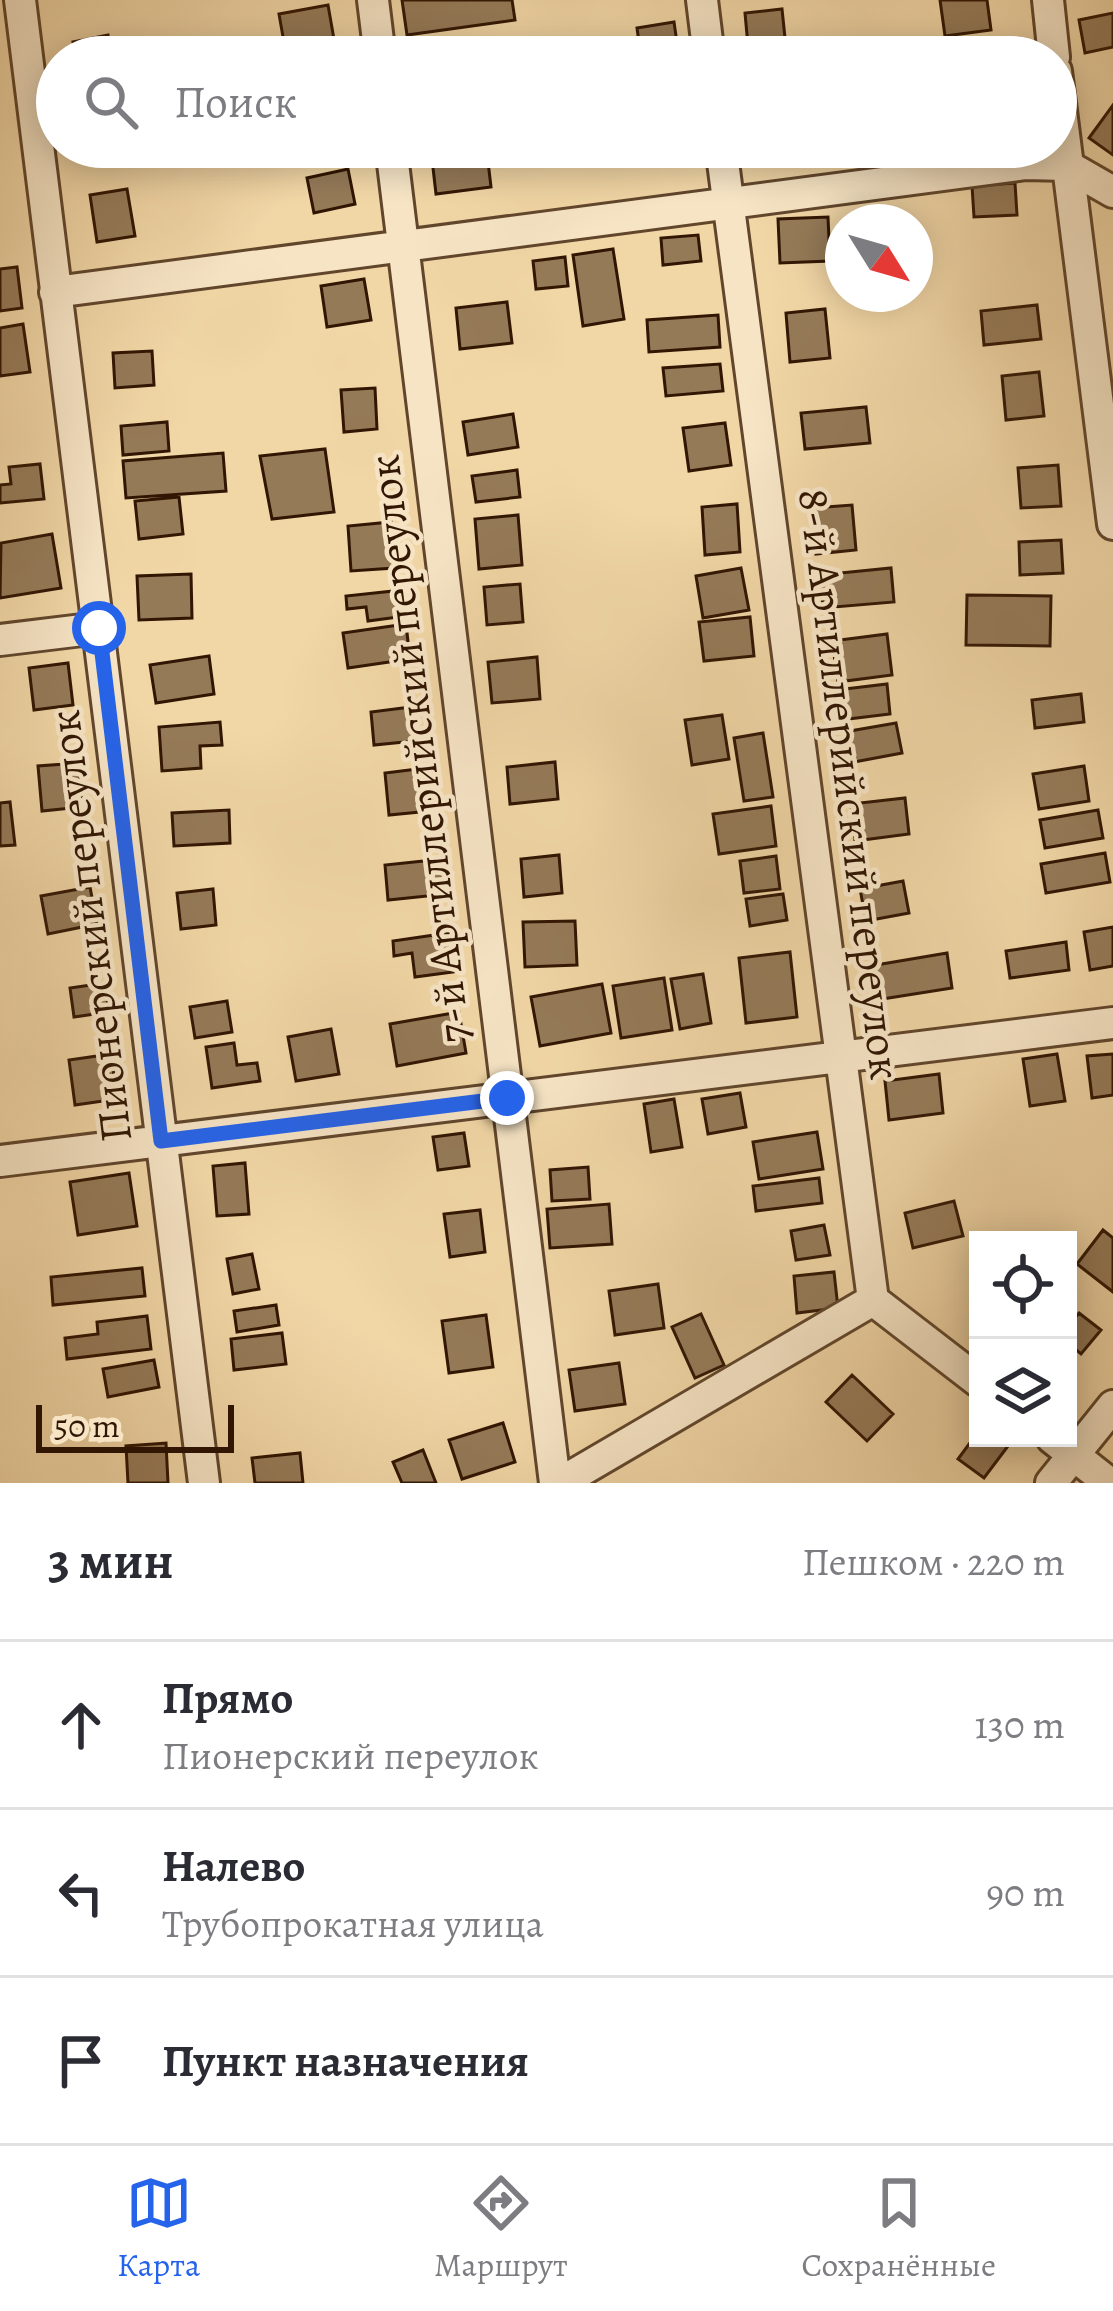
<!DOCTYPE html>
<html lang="ru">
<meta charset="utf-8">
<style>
body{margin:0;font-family:Alegreya,serif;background:#f7f7f7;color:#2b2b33}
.controls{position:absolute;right:36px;bottom:36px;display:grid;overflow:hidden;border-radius:0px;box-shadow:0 6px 30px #0003}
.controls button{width:108px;height:108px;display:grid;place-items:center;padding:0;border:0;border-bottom:3px solid #e1e1e2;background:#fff;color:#2b2b33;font:60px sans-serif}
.compass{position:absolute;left:825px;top:204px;width:108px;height:108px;border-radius:50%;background:#fff;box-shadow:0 6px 30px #0003;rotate:127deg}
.scale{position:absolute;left:36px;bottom:30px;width:198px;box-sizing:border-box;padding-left:12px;border:6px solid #311603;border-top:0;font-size:33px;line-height:42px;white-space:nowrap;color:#311603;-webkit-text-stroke:9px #f6e4c5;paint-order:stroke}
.stop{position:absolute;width:36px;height:36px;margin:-27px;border:9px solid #2563eb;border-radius:50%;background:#fff}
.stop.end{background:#2563eb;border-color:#fff;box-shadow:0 3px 12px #0008}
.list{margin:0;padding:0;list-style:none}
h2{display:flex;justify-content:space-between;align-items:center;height:156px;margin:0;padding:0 48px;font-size:51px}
h2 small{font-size:39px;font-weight:400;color:#7c7c81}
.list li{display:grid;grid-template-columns:78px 1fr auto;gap:36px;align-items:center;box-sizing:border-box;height:168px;padding:0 48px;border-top:3px solid #e1e1e2}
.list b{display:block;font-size:45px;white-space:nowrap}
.list p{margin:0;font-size:39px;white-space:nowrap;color:#7c7c81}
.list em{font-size:39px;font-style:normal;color:#7c7c81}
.icon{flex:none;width:66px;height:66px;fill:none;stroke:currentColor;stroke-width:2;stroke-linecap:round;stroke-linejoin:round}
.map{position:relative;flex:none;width:1113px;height:1483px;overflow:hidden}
.search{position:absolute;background:#fff;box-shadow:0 6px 30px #0003;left:36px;right:36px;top:36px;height:132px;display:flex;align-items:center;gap:30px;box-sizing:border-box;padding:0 42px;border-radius:66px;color:#7c7c81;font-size:45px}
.sheet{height:660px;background:#fff}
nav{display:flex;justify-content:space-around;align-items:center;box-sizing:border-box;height:168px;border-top:3px solid #e1e1e2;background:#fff;font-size:33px;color:#7c7c81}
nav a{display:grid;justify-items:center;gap:6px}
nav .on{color:#2563eb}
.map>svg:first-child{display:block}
.building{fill:#957a58;stroke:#311603;stroke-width:3}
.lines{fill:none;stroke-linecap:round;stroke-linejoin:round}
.minor-casing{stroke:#61462c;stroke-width:36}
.minor{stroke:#f6e4c5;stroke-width:30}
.route{stroke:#2563eb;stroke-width:15}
.labels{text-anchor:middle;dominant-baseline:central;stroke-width:9;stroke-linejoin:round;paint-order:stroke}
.street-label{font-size:45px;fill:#311603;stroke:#f6e4c5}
</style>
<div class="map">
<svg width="1113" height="1483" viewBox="0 0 1113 1483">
<rect width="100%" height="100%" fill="#f1d6a6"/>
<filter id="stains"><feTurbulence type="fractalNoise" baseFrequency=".00167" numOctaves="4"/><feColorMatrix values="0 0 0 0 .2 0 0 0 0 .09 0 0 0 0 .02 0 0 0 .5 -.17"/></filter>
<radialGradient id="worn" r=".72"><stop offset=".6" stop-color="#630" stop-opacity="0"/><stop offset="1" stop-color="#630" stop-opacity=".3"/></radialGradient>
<path class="building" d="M 402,0 L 512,0 L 515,20 L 407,35 Z
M 940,0 L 987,0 L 991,30 L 945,36 Z
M 328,5 L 335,45 L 286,54 L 279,14 Z
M 782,9 L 787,57 L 749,57 L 745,13 Z
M 1113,13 L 1113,47 L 1085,53 L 1079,20 Z
M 674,22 L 679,57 L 641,57 L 637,28 Z
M 108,35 L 112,57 L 76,57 L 73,42 Z
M 1113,105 L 1113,155 L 1089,138 Z
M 645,147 L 690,147 L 691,158 L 647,165 Z
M 487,153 L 491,187 L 436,194 L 432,159 Z
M 348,169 L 355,204 L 314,213 L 307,178 Z
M 1015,183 L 1017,215 L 974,217 L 972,186 Z
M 127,189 L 135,236 L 97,242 L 90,195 Z
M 828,217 L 830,261 L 780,263 L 778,219 Z
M 698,235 L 701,261 L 663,265 L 661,238 Z
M 613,249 L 624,319 L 583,326 L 573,255 Z
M 565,257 L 568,286 L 536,289 L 533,261 Z
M 17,267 L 22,308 L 0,311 L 0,269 Z
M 364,279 L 371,320 L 327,327 L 321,286 Z
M 507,302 L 512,343 L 460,349 L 456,308 Z
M 1037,305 L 1041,339 L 984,345 L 981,311 Z
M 825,309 L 830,358 L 790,362 L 786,313 Z
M 718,315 L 720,347 L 649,352 L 647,320 Z
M 23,324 L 30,372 L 0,376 L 0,328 Z
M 152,351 L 154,385 L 115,388 L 113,353 Z
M 720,364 L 723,391 L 666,396 L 663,368 Z
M 1039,372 L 1044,416 L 1006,420 L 1002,376 Z
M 375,388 L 377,429 L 344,432 L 341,390 Z
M 866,407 L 870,443 L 805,449 L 801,413 Z
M 513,414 L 518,447 L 468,455 L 463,422 Z
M 167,422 L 169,451 L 123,455 L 121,426 Z
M 725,423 L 731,465 L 689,471 L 683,428 Z
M 325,449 L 334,512 L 272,519 L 260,456 Z
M 223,453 L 226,491 L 126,498 L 123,461 Z
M 40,464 L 44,499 L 0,503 L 0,485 L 11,484 L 9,467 Z
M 1058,465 L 1061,506 L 1021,508 L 1018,468 Z
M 517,470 L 520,497 L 476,502 L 472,476 Z
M 179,497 L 183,534 L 139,539 L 135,501 Z
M 737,504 L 740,552 L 705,555 L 702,507 Z
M 852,505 L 856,550 L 816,554 L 813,508 Z
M 518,515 L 522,565 L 479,569 L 475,519 Z
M 391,522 L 394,568 L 351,571 L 348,526 Z
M 52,534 L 61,588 L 0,598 L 1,543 Z
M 1061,540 L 1063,573 L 1020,575 L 1019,542 Z
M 741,568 L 749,610 L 703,618 L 696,576 Z
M 891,568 L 894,602 L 823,608 L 820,575 Z
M 191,574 L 192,618 L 139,620 L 137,576 Z
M 520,584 L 523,622 L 487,625 L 484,587 Z
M 403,590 L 406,616 L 368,621 L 366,607 L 347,609 L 346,596 Z
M 967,595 L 1051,596 L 1050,646 L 966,645 Z
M 750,617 L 754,656 L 704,661 L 699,622 Z
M 406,624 L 410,659 L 348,668 L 343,633 Z
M 887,634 L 892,675 L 838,682 L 832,641 Z
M 209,656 L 214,694 L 156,703 L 150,665 Z
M 537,657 L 540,699 L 492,703 L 488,662 Z
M 68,663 L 73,705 L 34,710 L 29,668 Z
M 887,684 L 890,714 L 840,720 L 836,690 Z
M 1081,694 L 1084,722 L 1035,728 L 1032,700 Z
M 411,707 L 415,741 L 374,745 L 371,712 Z
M 722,715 L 729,759 L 692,765 L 685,720 Z
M 220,722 L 222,745 L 200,746 L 201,768 L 162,771 L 159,727 Z
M 896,723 L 902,753 L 849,763 L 844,732 Z
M 763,733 L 773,797 L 744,801 L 734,738 Z
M 555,762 L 558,799 L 510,804 L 507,767 Z
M 79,763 L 82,807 L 42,811 L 38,766 Z
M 1084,766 L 1089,801 L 1039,809 L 1033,774 Z
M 426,768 L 431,811 L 389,815 L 385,773 Z
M 905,798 L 909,834 L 855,841 L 851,804 Z
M 10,802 L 15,845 L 0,846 L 0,803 Z
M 771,806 L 776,846 L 719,854 L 713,814 Z
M 229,810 L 230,843 L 174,846 L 172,813 Z
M 1098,810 L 1103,838 L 1045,848 L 1040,820 Z
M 1105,853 L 1110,882 L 1046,893 L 1041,864 Z
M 559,855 L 562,893 L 524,897 L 521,859 Z
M 776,856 L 780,889 L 744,893 L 740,861 Z
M 443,859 L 447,894 L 388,900 L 385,865 Z
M 903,881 L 909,913 L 866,921 L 860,889 Z
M 90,887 L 97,924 L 48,934 L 41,896 Z
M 213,889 L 216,925 L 181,929 L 177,893 Z
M 783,894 L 787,920 L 750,926 L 746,899 Z
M 575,921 L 577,965 L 525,967 L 523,922 Z
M 1113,927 L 1113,966 L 1090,970 L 1084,932 Z
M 448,933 L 453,972 L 415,977 L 412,953 L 394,956 L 393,941 Z
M 1066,942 L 1069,970 L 1010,978 L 1006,951 Z
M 790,952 L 797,1017 L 746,1023 L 739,958 Z
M 947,953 L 952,988 L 876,1000 L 870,966 Z
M 703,974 L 711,1023 L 680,1029 L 671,979 Z
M 664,978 L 672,1030 L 621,1038 L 613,986 Z
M 105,983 L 109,1012 L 74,1017 L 70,988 Z
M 602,984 L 611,1033 L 540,1046 L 531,997 Z
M 227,1001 L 232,1032 L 195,1038 L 190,1007 Z
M 459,1012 L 466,1053 L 397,1066 L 390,1024 Z
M 331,1029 L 339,1074 L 296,1081 L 288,1037 Z
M 234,1043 L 237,1065 L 257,1063 L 260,1081 L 212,1088 L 206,1047 Z
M 111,1054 L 117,1099 L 75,1105 L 69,1060 Z
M 1057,1054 L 1065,1101 L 1030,1106 L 1023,1059 Z
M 1113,1054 L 1113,1095 L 1092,1098 L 1087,1056 Z
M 939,1074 L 943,1113 L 889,1120 L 885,1081 Z
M 740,1093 L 746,1127 L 708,1134 L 702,1099 Z
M 674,1099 L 682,1147 L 651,1152 L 644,1104 Z
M 817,1132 L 823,1169 L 759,1179 L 753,1142 Z
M 464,1133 L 469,1166 L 438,1170 L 433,1137 Z
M 245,1163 L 249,1214 L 217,1216 L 213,1166 Z
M 588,1167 L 590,1199 L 552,1201 L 550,1170 Z
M 129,1173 L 137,1226 L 78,1235 L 70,1182 Z
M 819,1178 L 822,1203 L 756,1211 L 753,1186 Z
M 954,1201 L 963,1236 L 913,1248 L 905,1213 Z
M 609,1204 L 612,1244 L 550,1248 L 547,1209 Z
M 480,1210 L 485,1252 L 450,1257 L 444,1214 Z
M 824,1225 L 830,1255 L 796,1260 L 791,1231 Z
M 1103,1230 L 1113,1238 L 1113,1292 L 1077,1264 Z
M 252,1254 L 259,1289 L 233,1294 L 227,1259 Z
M 142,1268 L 145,1296 L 53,1305 L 51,1277 Z
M 834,1272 L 838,1308 L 797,1313 L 794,1276 Z
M 658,1284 L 664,1328 L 615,1335 L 609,1291 Z
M 276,1305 L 279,1325 L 237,1332 L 234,1311 Z
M 1079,1313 L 1101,1330 L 1081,1354 L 1068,1343 L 1068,1326 Z
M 701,1314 L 724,1365 L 695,1378 L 672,1327 Z
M 486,1315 L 493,1367 L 449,1373 L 442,1321 Z
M 147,1316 L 151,1349 L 67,1359 L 65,1338 L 98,1334 L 97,1322 Z
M 282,1333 L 286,1364 L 234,1370 L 231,1339 Z
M 154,1360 L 159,1387 L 108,1397 L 103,1369 Z
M 619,1363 L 625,1404 L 575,1411 L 569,1370 Z
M 852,1375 L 893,1414 L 867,1441 L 826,1402 Z
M 503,1423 L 515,1462 L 462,1479 L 449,1440 Z
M 978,1432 L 978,1438 L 997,1438 L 1008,1446 L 984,1478 L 958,1459 Z
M 166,1443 L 168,1483 L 128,1483 L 126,1446 Z
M 423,1450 L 436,1483 L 402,1483 L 393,1462 Z
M 300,1453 L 303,1483 L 255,1483 L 252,1458 Z"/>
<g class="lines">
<defs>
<path id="minor" d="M 20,0 L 204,1483
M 373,0 L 380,57
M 702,0 L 709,57
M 1048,0 L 1054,57
M 1056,71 L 1113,524
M 391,147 L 555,1483
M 721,147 L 873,1300 L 978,1381
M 55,292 L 1026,164 L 1066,165 L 1113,192
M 0,640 L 99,628
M 0,1161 L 1113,1023
M 1052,1438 L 1109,1483
M 560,1483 L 873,1300
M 1051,1483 L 1113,1406"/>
</defs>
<use href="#minor" class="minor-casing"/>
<use href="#minor" class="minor"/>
</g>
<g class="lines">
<path class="route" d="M 99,628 L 161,1141 L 507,1098"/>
</g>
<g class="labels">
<g class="street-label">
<text transform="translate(419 749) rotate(-97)">7-й Артиллерийский переулок</text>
<text transform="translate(850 784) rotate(83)">8-й Артиллерийский переулок</text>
<text transform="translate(90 926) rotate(-97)">Пионерский переулок</text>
</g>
</g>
<rect width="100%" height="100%" filter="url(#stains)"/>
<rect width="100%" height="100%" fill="url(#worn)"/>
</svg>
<div class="controls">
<button><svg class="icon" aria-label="locate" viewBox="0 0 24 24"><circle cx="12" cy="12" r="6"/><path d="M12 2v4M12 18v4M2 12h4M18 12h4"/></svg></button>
<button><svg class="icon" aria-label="layers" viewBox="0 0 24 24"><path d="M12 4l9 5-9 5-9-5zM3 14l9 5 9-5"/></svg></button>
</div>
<svg class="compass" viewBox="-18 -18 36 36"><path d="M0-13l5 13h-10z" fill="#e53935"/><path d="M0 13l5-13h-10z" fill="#7c7c81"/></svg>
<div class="scale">50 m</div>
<div class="stop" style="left:99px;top:628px"></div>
<div class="stop end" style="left:507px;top:1098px"></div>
<div class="search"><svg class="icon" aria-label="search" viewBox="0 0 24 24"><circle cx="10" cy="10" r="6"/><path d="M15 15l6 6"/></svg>Поиск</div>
</div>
<section class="sheet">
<h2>3 мин<small>Пешком · 220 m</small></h2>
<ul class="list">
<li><svg class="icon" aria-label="ahead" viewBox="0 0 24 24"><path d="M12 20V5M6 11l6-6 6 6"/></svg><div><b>Прямо</b><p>Пионерский переулок</p></div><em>130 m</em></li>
<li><svg class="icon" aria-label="left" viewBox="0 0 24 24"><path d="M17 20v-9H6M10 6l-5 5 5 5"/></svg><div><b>Налево</b><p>Трубопрокатная улица</p></div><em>90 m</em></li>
<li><svg class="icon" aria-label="arrive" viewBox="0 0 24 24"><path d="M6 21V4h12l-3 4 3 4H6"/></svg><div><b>Пункт назначения</b></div></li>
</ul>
</section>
<nav>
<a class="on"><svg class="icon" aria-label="map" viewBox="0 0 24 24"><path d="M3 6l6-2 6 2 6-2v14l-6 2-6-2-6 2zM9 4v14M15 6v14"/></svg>Карта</a>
<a><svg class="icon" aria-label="directions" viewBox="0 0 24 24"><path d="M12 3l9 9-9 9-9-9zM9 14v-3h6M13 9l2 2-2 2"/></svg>Маршрут</a>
<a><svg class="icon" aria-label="saved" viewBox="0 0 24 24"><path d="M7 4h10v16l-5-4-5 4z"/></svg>Сохранённые</a>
</nav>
